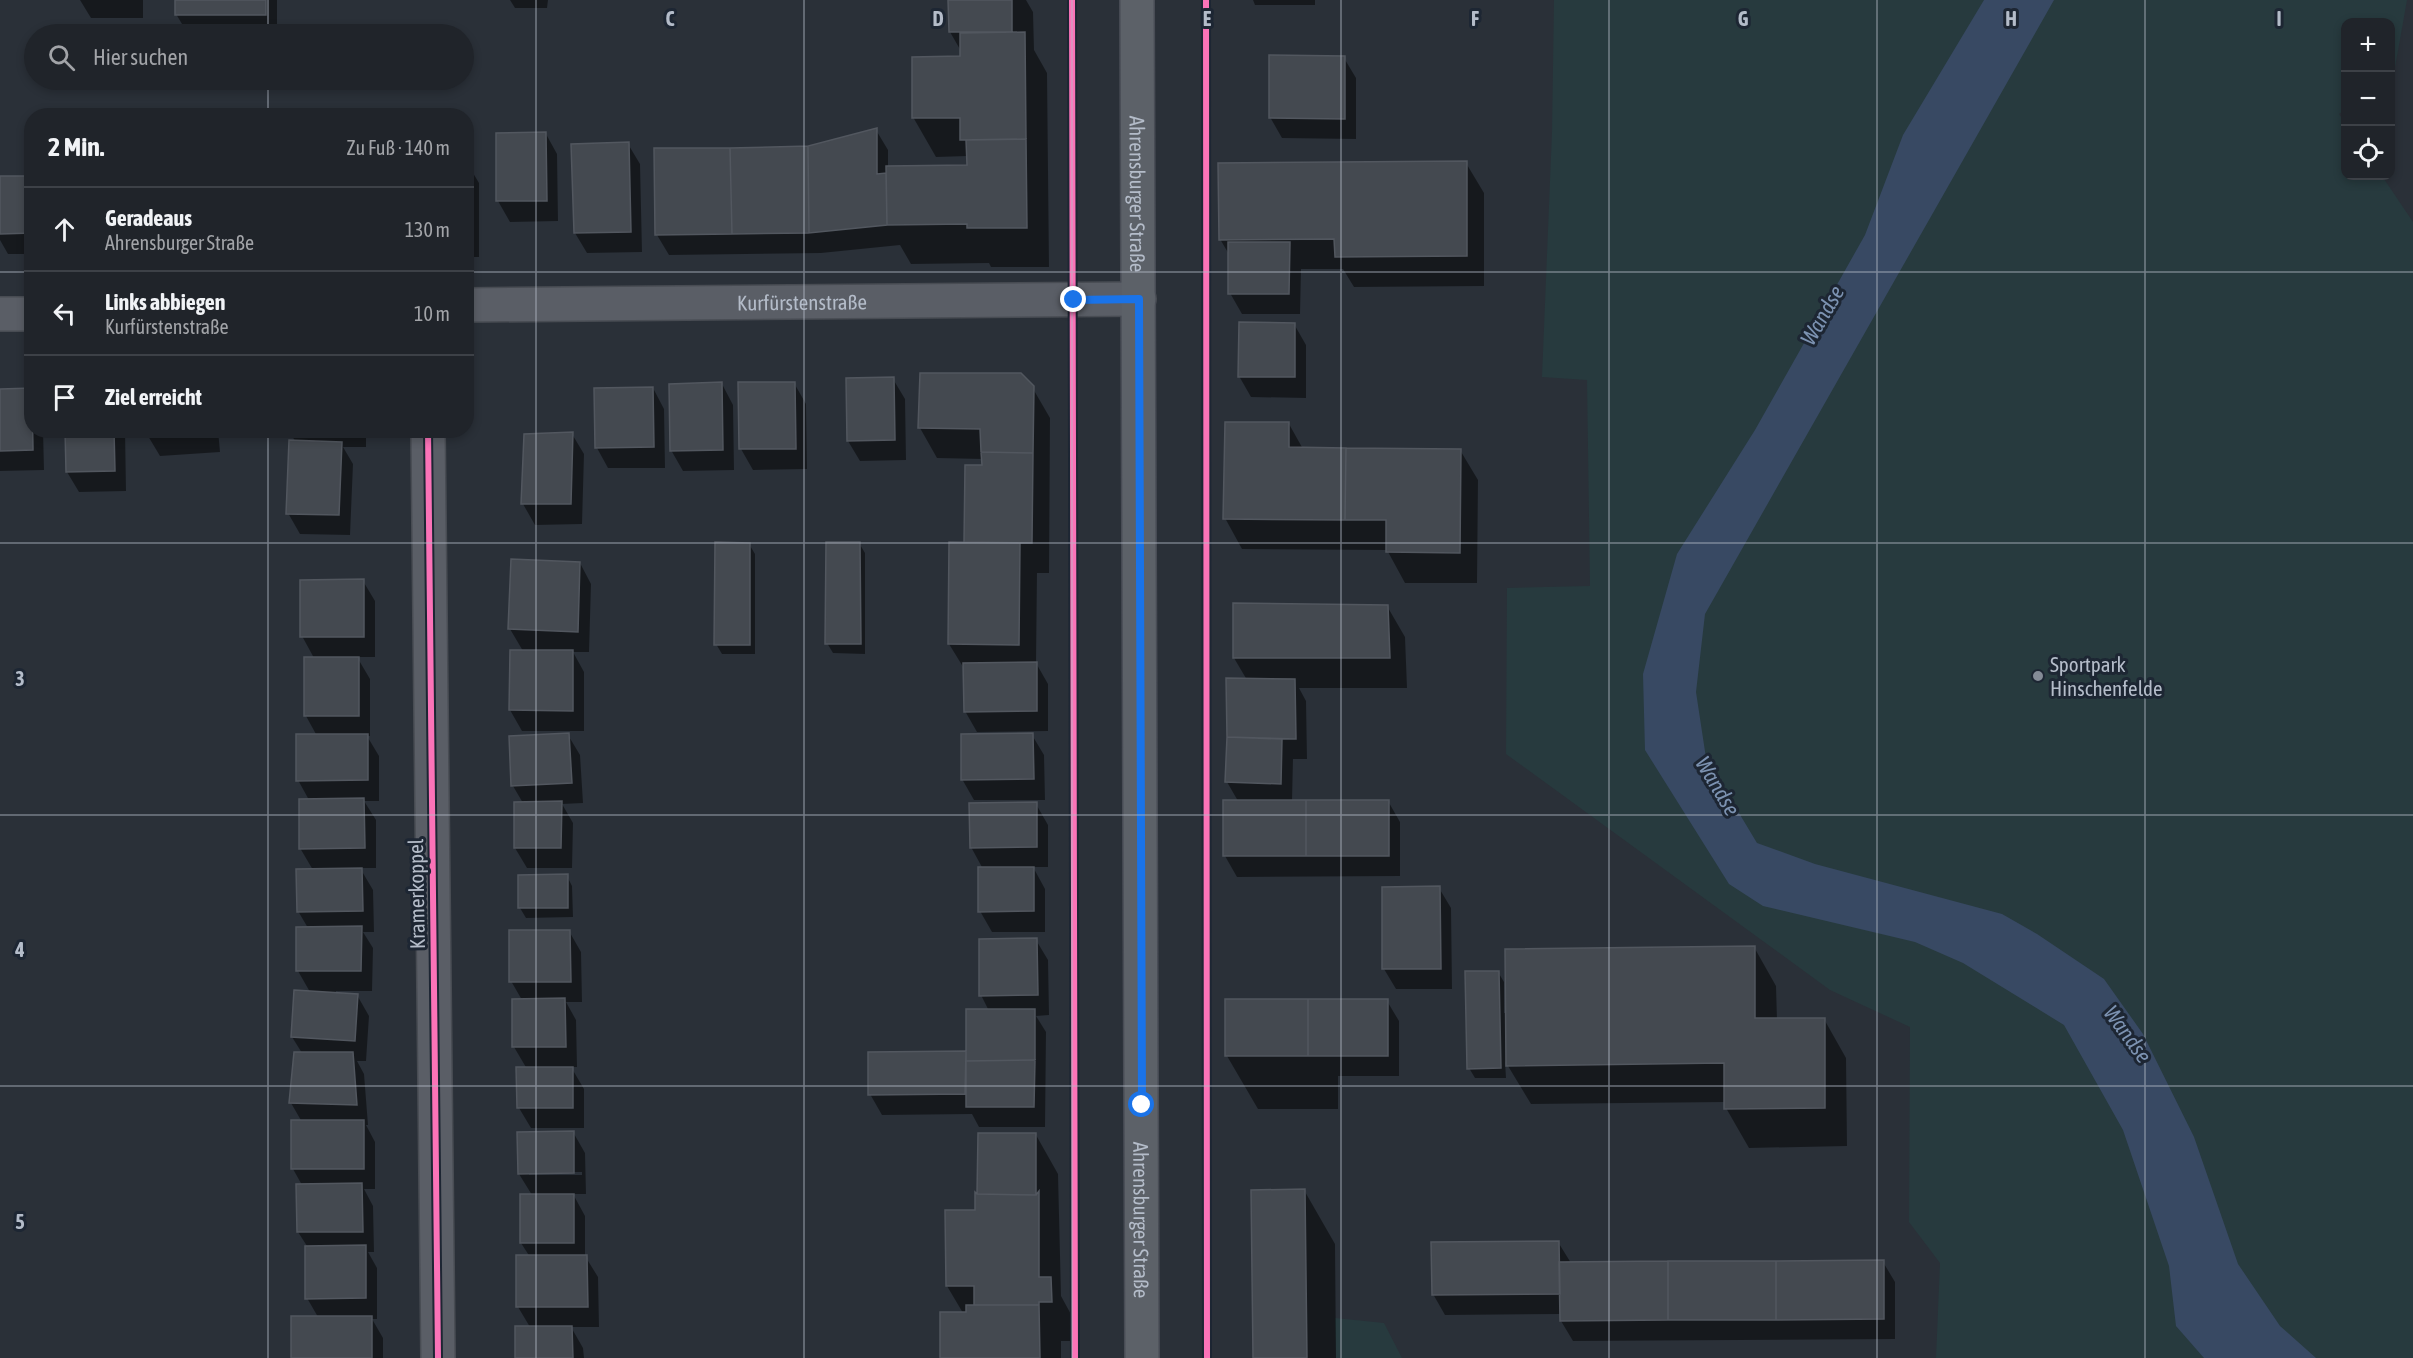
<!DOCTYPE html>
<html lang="de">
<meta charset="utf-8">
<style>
body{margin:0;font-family:"Asap Condensed",sans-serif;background:#282c32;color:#f1f3f6}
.controls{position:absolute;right:18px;top:18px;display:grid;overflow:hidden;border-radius:12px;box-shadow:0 3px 9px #0003}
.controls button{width:54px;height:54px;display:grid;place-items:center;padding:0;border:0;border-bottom:2px solid #3d4147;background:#20242a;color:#f1f3f6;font:30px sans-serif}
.stop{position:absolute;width:18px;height:18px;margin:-14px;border:4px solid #1a73e8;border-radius:50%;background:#fff}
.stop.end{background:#1a73e8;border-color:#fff;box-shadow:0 2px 6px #0008}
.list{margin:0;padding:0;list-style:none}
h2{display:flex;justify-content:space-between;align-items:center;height:78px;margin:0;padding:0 24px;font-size:26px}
h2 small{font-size:20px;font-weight:400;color:#a2a4a8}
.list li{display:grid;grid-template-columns:39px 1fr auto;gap:18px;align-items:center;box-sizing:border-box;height:84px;padding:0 24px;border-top:2px solid #3d4147}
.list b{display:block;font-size:22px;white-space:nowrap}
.list p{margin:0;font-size:20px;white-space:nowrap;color:#a2a4a8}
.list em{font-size:20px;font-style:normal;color:#a2a4a8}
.icon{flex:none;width:33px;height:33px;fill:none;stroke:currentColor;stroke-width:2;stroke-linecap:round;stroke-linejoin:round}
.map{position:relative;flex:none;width:2413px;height:1358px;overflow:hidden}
.search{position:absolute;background:#20242a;box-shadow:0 3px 9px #0003;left:24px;top:24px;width:450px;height:66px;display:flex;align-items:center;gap:15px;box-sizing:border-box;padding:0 21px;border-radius:33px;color:#a2a4a8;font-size:22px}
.panel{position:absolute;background:#20242a;box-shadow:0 3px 9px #0003;left:24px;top:108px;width:450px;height:330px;border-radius:24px}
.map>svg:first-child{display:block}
.green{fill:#273a3e}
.water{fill:#384963}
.shadow{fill:#0007;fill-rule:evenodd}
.building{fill:#444950;stroke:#52575f;stroke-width:1.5}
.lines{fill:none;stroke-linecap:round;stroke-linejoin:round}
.minor-casing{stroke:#484c53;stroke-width:36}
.major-casing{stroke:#484c55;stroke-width:36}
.minor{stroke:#5a5e66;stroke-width:33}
.major{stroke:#5c6168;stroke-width:33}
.cycleway-casing{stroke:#1d2633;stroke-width:10}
.cycleway{stroke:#fb73b8;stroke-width:6}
.route{stroke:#1a73e8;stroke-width:8}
.grid{fill:none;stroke:#b4bcc9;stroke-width:1.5;stroke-opacity:0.55}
.poi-dot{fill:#848b96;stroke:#1d2633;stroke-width:2}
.labels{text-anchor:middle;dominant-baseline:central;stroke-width:6;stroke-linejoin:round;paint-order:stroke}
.street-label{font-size:21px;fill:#b4bcc9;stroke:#1d2633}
.poi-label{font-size:21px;fill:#b4bcc9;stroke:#1d2633;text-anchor:start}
.water-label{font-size:22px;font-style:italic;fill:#7c92b1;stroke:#1d2633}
.grid-label{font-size:20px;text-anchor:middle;font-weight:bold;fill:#b4bcc9;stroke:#1d2633;stroke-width:6;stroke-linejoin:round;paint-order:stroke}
</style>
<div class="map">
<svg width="2413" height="1358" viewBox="0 0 2413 1358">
<rect width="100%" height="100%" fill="#2a3038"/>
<path class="green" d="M 1554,0 L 2407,0 L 2392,84 L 2391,85 L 2390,22 L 2346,22 L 2345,110 L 2339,114 L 2345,123 L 2346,176 L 2382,176 L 2413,222 L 2413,1358 L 1936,1358 L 1940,1263 L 1909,1222 L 1910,1027 L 1830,990 L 1506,754 L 1507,588 L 1590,586 L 1587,380 L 1542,377 L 1552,132 Z
M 1335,1318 L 1384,1323 L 1402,1358 L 1336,1358 Z"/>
<path class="water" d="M 1984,0 L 2054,0 L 1705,614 L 1696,692 L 1706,758 L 1757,843 L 1815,864 L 2002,914 L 2037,934 L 2104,979 L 2143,1034 L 2194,1137 L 2238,1264 L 2280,1326 L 2316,1358 L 2204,1358 L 2176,1326 L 2169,1266 L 2123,1130 L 2064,1025 L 1963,963 L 1915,942 L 1763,906 L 1729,884 L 1645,750 L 1643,674 L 1677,554 L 1755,430 L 1865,235 L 1903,135 Z"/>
<path class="shadow" d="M 80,0 L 143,0 L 143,18 L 91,18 Z
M 176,0 L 277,0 L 277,34 L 188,34 L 176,14 Z
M 510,0 L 548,0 L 547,8 L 515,8 Z
M 950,0 L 1026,0 L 1033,12 L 1034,50 L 1047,73 L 1049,267 L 991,267 L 989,263 L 911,264 L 900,245 L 821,253 L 669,255 L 657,235 L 808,148 L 876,130 L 888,150 L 888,167 L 968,167 L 968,156 L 936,157 L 913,117 L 961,58 L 961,51 L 950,32 Z
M 1253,0 L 1315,0 L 1315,5 L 1255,5 Z
M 1344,58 L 1356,78 L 1356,139 L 1282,138 L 1270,117 Z
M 497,134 L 546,134 L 557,154 L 558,221 L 510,222 L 498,201 Z
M 628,144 L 640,164 L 642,252 L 587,253 L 575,233 Z
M 467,163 L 479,183 L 479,257 L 466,257 Z
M 1466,163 L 1484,193 L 1484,286 L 1354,287 L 1343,269 L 1301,269 L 1300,314 L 1242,314 L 1230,293 L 1230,256 L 1220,239 Z
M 32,177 L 32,254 L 8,254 L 0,240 L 0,178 Z
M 1294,324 L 1306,345 L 1306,398 L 1251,397 L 1239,376 Z
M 893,379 L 905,399 L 906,460 L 860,461 L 848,441 Z
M 794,383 L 806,404 L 807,469 L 753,470 L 741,449 L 740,384 Z
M 722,384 L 733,405 L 734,470 L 683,471 L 671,450 Z
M 1032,387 L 1050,418 L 1049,573 L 1037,573 L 1036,663 L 1048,684 L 1048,731 L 977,732 L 965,711 L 965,670 L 949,644 L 965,543 L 966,466 L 983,467 L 983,459 L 937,458 L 920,428 Z
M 653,388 L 664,409 L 665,468 L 608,468 L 597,448 Z
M 0,390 L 32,430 L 43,430 L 44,470 L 0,471 Z
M 1289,424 L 1303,449 L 1460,450 L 1478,480 L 1477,583 L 1405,583 L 1387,550 L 1242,549 L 1225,518 Z
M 67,430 L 125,430 L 126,491 L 79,492 L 67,472 Z
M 148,430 L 218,430 L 220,452 L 160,456 L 148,436 Z
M 289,430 L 366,430 L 366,447 L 343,447 L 353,464 L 350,535 L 300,534 L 288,513 L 295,441 Z
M 572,434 L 584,454 L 582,524 L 535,525 L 523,504 Z
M 859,543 L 865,553 L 865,654 L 833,653 L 827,643 Z
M 749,544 L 755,554 L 755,654 L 722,654 L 716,644 Z
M 513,561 L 580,563 L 591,584 L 589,652 L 573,652 L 584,672 L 584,731 L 522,731 L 510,710 L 523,651 L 510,629 Z
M 363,581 L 375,601 L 375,657 L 357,657 L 370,679 L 370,736 L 367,736 L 379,756 L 379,801 L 364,801 L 376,820 L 376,868 L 360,868 L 373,890 L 374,932 L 363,932 L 373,948 L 372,991 L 336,991 L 336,994 L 357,995 L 369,1016 L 366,1061 L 357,1061 L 364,1074 L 368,1125 L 366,1125 L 375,1142 L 375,1189 L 364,1189 L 373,1206 L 374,1252 L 368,1252 L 377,1268 L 377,1319 L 372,1319 L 383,1338 L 383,1358 L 292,1358 L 318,1317 L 307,1298 L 307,1246 L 298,1232 L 302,1185 L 293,1169 L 302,1122 L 291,1103 L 302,1053 L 292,1037 L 310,992 L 298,971 L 308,928 L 298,911 L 313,870 L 300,848 L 309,800 L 298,780 L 317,736 L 306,716 L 314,658 L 302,636 Z
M 1387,606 L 1405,637 L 1407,688 L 1299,688 L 1306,701 L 1307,759 L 1293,759 L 1292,801 L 1388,801 L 1400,822 L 1400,876 L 1237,877 L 1225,856 L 1238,801 L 1227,782 L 1227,680 L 1247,680 L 1234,658 Z
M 568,735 L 580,755 L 583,803 L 562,804 L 573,823 L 572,868 L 527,868 L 515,848 L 523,803 L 513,786 Z
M 1032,735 L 1044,755 L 1045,800 L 974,800 L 962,779 Z
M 1036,804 L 1048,825 L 1048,867 L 1033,867 L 1045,889 L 1045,932 L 992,932 L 980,911 L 983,869 L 971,847 Z
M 567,876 L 572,886 L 573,917 L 526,918 L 520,908 Z
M 1439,888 L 1451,908 L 1452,989 L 1396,989 L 1384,969 Z
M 569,931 L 581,952 L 582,1002 L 566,1002 L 576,1020 L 577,1067 L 571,1067 L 584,1089 L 584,1128 L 531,1128 L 519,1108 L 527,1069 L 514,1047 L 522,1000 L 511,981 Z
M 1036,940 L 1048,960 L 1049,1015 L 1036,1016 L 1046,1032 L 1045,1127 L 979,1127 L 972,1114 L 882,1115 L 870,1094 L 870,1053 L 967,1053 L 989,1011 L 981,995 Z
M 1754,947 L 1776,986 L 1777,1020 L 1824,1019 L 1846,1058 L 1847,1146 L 1749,1148 L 1726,1108 L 1726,1102 L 1531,1104 L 1505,1061 L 1506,1078 L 1475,1078 L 1469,1068 L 1498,972 L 1504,982 L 1504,1013 L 1507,1013 Z
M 1387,1001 L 1399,1021 L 1399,1076 L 1338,1076 L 1338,1109 L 1258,1109 L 1227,1056 Z
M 573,1132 L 585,1153 L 586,1194 L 573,1194 L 585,1216 L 585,1256 L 598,1277 L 599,1327 L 571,1327 L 583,1348 L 584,1358 L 517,1358 L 530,1327 L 518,1307 L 530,1257 L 521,1243 L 532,1195 L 519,1174 ZM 529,1172 L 582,1172 L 582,1175 L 529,1175 Z
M 1036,1135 L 1058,1174 L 1061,1296 L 1073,1318 L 1074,1341 L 1061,1341 L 1061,1358 L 941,1358 L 963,1313 L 947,1286 L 977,1211 Z
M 1304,1190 L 1335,1244 L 1336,1358 L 1254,1358 Z
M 1558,1242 L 1571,1263 L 1883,1262 L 1895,1282 L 1895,1339 L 1573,1341 L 1561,1321 L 1561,1314 L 1445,1315 L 1433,1294 Z"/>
<path class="building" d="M 175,0 L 266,0 L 266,15 L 175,15 Z
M 948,0 L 1012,0 L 1012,32 L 949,32 Z
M 1025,32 L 1026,139 L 960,140 L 960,118 L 912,118 L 912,57 L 960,56 L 960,33 Z
M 1269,55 L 1345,56 L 1345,119 L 1269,118 Z
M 877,128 L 877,174 L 886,173 L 887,225 L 809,233 L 808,146 Z
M 546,132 L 547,201 L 496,201 L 496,133 Z
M 1026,139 L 1027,228 L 967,228 L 967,224 L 887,225 L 886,166 L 967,165 L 966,140 Z
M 629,142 L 631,232 L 574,233 L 571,144 Z
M 808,146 L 809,233 L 732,234 L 730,148 Z
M 654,148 L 730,148 L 732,234 L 655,235 Z
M 466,161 L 468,236 L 466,236 Z
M 1467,161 L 1467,256 L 1335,257 L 1334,239 L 1219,240 L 1218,163 Z
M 0,176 L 32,176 L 32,233 L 0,234 Z
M 1228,242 L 1290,242 L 1289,294 L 1228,294 Z
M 1239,322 L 1295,323 L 1295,377 L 1238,377 Z
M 920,373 L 1021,373 L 1034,386 L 1033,453 L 981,452 L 980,429 L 918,428 Z
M 894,377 L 895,440 L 847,441 L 846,378 Z
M 722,382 L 723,450 L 670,451 L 669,384 Z
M 738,382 L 795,382 L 796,449 L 739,449 Z
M 653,387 L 654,447 L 595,448 L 594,388 Z
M 32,388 L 33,450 L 0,451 L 0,389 Z
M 1225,422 L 1289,422 L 1289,447 L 1346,448 L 1345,520 L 1223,519 Z
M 65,430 L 114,430 L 115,471 L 66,472 Z
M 146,430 L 209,430 L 209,432 L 147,436 Z
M 573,432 L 571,504 L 521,504 L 524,434 Z
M 289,440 L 342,442 L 339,515 L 286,514 Z
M 1346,448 L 1461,449 L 1460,553 L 1386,552 L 1386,520 L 1345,520 Z
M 981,452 L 1033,453 L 1032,543 L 964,542 L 965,465 L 982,465 Z
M 715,542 L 750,543 L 750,645 L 714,645 Z
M 826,542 L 860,542 L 861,644 L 825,644 Z
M 949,542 L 1020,543 L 1019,645 L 948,644 Z
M 511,559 L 580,562 L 578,632 L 508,629 Z
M 364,579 L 364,637 L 300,637 L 300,580 Z
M 1233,603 L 1388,605 L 1390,658 L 1233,658 Z
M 510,650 L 573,650 L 573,711 L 509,710 Z
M 304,657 L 359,657 L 359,716 L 304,716 Z
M 1037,662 L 1037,711 L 964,712 L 963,663 Z
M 1226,678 L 1295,679 L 1296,739 L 1227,737 Z
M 569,733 L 572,783 L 511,786 L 509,736 Z
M 1033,733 L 1034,779 L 961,780 L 961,734 Z
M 296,734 L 368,734 L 368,780 L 296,781 Z
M 1227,737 L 1282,739 L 1281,784 L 1225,782 Z
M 364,798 L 365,848 L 299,849 L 299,799 Z
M 1223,800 L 1306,800 L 1306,856 L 1223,856 Z
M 1306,800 L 1389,800 L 1389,856 L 1306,856 Z
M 562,801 L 561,848 L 514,848 L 514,802 Z
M 1037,802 L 1037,847 L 970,848 L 969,803 Z
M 978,867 L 1034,867 L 1034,911 L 978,912 Z
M 362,868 L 363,911 L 297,912 L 296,869 Z
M 568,874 L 568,908 L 518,908 L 518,875 Z
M 1440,886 L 1441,969 L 1382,969 L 1382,887 Z
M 362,926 L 361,971 L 296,971 L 296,927 Z
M 509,930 L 570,930 L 571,982 L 509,982 Z
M 1037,938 L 1038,995 L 979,996 L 979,939 Z
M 1755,946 L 1755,1018 L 1825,1018 L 1825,1108 L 1724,1109 L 1724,1063 L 1506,1066 L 1505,949 Z
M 1465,971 L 1499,971 L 1501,1068 L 1467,1069 Z
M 294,990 L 358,994 L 355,1041 L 291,1037 Z
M 565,998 L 566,1047 L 512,1047 L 512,999 Z
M 1225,999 L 1308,999 L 1308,1056 L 1225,1056 Z
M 1308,999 L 1388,999 L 1388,1056 L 1308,1056 Z
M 966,1009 L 1035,1009 L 1035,1060 L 966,1061 Z
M 966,1051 L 965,1094 L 868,1095 L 868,1052 Z
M 294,1052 L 353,1052 L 357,1105 L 289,1103 Z
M 1035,1060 L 1034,1107 L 966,1107 L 966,1061 Z
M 516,1067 L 573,1067 L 573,1108 L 517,1108 Z
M 291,1120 L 364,1120 L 364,1169 L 291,1169 Z
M 574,1131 L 574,1173 L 518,1174 L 517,1132 Z
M 978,1133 L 1036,1133 L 1036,1195 L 977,1194 Z
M 362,1183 L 363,1232 L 297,1232 L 296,1184 Z
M 1305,1189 L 1307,1358 L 1253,1358 L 1251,1190 Z
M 1039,1191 L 1039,1277 L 1051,1277 L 1052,1302 L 1039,1302 L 1039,1305 L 974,1305 L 974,1286 L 946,1286 L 945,1210 L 975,1210 L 975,1192 L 977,1194 L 1036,1195 Z
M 520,1194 L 574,1194 L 574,1243 L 520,1243 Z
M 1559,1241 L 1560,1294 L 1432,1295 L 1431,1242 Z
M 366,1245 L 366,1298 L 305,1299 L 305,1246 Z
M 516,1255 L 587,1255 L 588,1307 L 516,1307 Z
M 1884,1260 L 1884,1319 L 1776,1320 L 1776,1261 Z
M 1668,1261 L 1668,1320 L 1560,1321 L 1559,1262 Z
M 1668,1261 L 1776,1261 L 1776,1320 L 1668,1320 Z
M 966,1305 L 1039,1305 L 1040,1358 L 940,1358 L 940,1312 L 966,1312 Z
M 291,1316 L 372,1316 L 372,1358 L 291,1358 Z
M 515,1326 L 572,1326 L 573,1358 L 515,1358 Z"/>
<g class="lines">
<defs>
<g id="minor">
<path id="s1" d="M 466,305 L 1139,299"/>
<path d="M 0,314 L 32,314"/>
<path d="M 428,430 L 438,1358"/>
</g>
<g id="major">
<path id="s2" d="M 1137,0 L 1142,1358"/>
</g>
</defs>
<use href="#minor" class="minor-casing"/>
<use href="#major" class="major-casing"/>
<use href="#minor" class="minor"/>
<use href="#major" class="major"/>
<defs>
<path id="cycleway" d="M 1072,0 L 1075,1358
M 1206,0 L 1207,1358
M 428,430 L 438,1358"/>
</defs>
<use href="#cycleway" class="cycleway-casing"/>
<use href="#cycleway" class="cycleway"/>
</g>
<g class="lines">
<path class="route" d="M 1074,300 L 1139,299 L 1142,1105"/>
</g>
<path class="grid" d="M 268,0 L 268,34M 536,0 L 536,1358M 804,0 L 804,1358M 1072,0 L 1072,1358M 1341,0 L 1341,1358M 1609,0 L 1609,1358M 1877,0 L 1877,1358M 2145,0 L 2145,1358M 268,80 L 268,116M 0,272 L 32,272M 466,272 L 2413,272M 268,430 L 268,1358M 0,543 L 2413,543M 0,815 L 2413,815M 0,1086 L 2413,1086"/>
<circle class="poi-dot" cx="2038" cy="676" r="6"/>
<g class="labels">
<g class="street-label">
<text stroke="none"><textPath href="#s2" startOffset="194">Ahrensburger Straße</textPath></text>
<text stroke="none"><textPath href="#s1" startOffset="336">Kurfürstenstraße</textPath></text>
<text transform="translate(416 894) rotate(-91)">Kramerkoppel</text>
<text stroke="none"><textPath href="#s2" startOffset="1220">Ahrensburger Straße</textPath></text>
</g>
<g class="poi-label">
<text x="2050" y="664">Sportpark<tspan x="2050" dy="24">Hinschenfelde</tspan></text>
</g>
<g class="water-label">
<text transform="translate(1822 315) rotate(-60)">Wandse</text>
<text transform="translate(1718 786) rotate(59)">Wandse</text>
<text transform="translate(2128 1034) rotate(54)">Wandse</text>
</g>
</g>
<g class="grid-label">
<text x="670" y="26">C</text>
<text x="938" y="26">D</text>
<text x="1207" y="26">E</text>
<text x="1475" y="26">F</text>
<text x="1743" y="26">G</text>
<text x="2011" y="26">H</text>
<text x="2279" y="26">I</text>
<text x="20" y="686">3</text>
<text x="20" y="957">4</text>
<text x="20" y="1229">5</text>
</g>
</svg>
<div class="controls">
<button>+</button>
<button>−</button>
<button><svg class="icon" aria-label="locate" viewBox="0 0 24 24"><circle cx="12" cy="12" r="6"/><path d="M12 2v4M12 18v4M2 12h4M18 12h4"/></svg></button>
</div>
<div class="stop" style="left:1142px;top:1105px"></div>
<div class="stop end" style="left:1074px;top:300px"></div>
<div class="search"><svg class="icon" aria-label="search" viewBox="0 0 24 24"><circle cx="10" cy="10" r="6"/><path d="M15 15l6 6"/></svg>Hier suchen</div>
<section class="panel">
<h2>2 Min.<small>Zu Fuß · 140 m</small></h2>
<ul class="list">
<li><svg class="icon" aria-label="ahead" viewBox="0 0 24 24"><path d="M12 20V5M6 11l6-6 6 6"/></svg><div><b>Geradeaus</b><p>Ahrensburger Straße</p></div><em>130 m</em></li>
<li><svg class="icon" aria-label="left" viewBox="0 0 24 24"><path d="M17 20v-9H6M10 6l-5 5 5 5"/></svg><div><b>Links abbiegen</b><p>Kurfürstenstraße</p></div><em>10 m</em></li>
<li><svg class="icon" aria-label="arrive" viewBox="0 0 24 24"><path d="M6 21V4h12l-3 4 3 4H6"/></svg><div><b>Ziel erreicht</b></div></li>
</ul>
</section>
</div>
